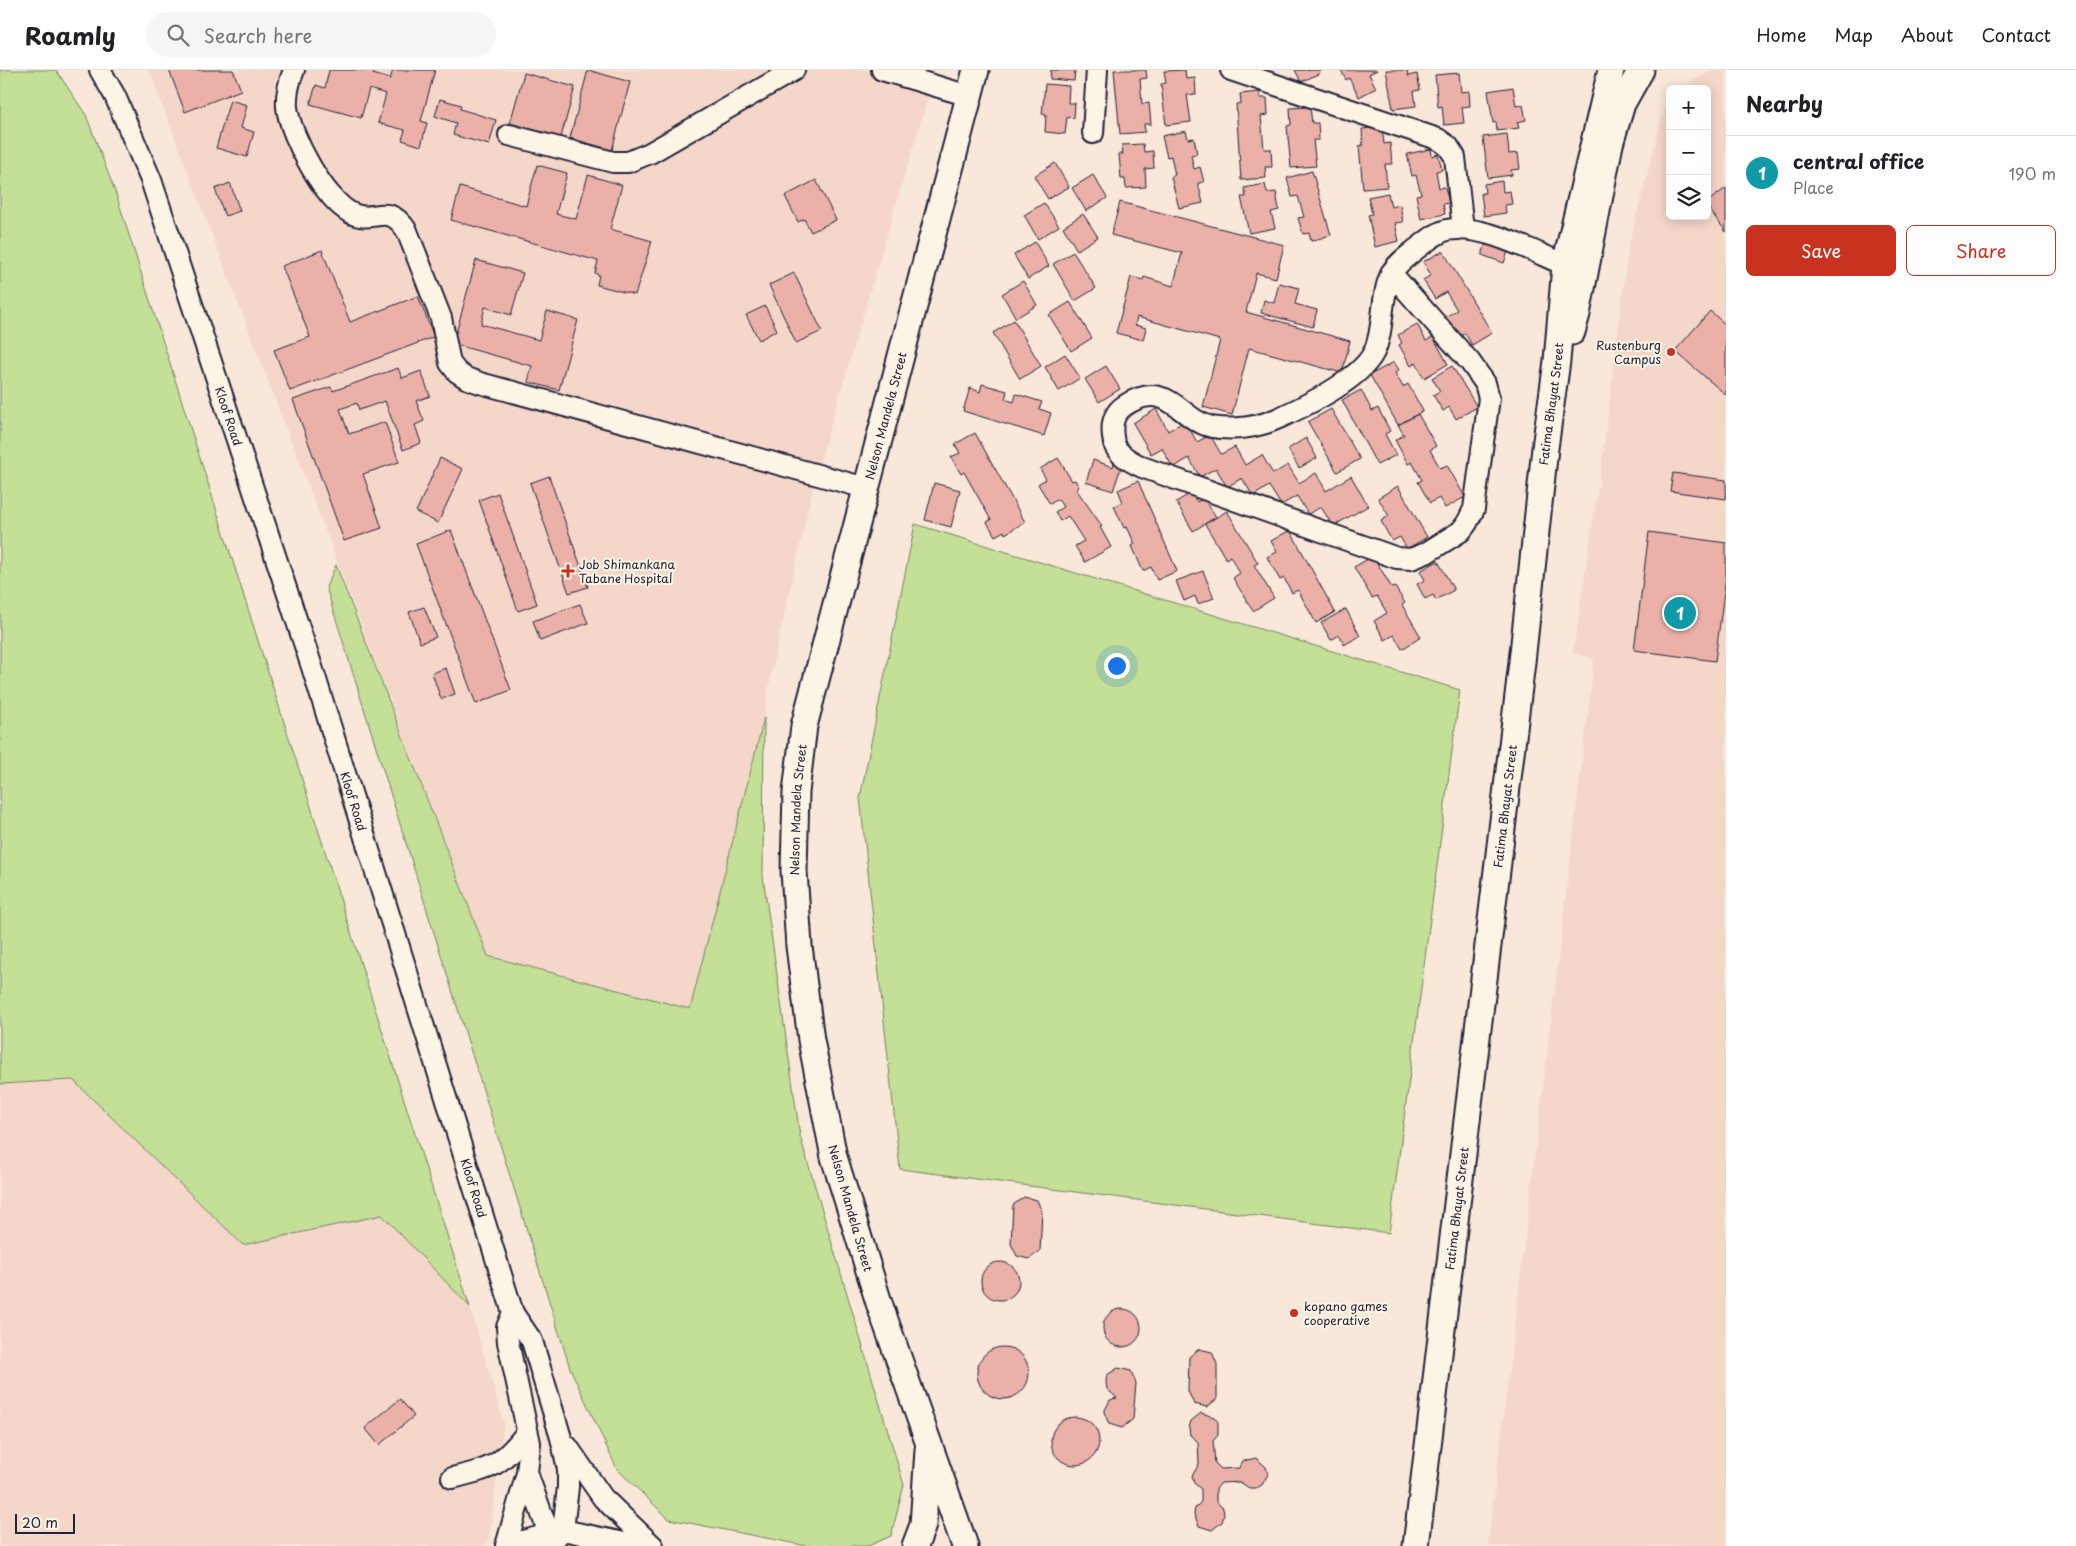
<!DOCTYPE html>
<meta charset="utf-8">
<style>
body{margin:0;font-family:"Playpen Sans",sans-serif;background:#f6f6f6;color:#202124}
.controls{position:absolute;right:15px;top:15px;display:grid;overflow:hidden;border-radius:8px;box-shadow:0 2px 12px #0003}
.controls button{width:45px;height:45px;display:grid;place-items:center;padding:0;border:0;border-bottom:1px solid #e0e0e0;background:#fff;color:#202124;font:25px sans-serif}
.scale{position:absolute;left:15px;bottom:12px;width:60px;box-sizing:border-box;padding-left:5px;border:2px solid #22223b;border-top:0;font-size:14px;line-height:18px;white-space:nowrap;color:#22223b;-webkit-text-stroke:4px #fcf5e5;paint-order:stroke}
.you{position:absolute;left:1116px;top:595px;width:18px;height:18px;margin:-12px;border:4px solid #fff;border-radius:50%;background:#1a73e8;box-shadow:0 0 0 8px #1a73e833}
.badge{display:grid;place-items:center;width:32px;height:32px;border-radius:50%;background:#c8321e;color:#fff;font-size:16px;font-weight:700}
.pin{position:absolute;translate:-50% -50%;border:2px solid #fff;box-shadow:0 1px 5px #0006}
.list{margin:0;padding:0;list-style:none}
h2{display:flex;justify-content:space-between;align-items:center;height:65px;margin:0;padding:0 20px;font-size:21px}
h2 small{font-size:16px;font-weight:400;color:#757577}
.list li{display:grid;grid-template-columns:32px 1fr auto;gap:15px;align-items:center;box-sizing:border-box;height:75px;padding:0 20px;border-top:1px solid #e0e0e0}
.list b{display:block;font-size:19px;white-space:nowrap}
.list p{margin:0;font-size:16px;white-space:nowrap;color:#757577}
.list em{font-size:16px;font-style:normal;color:#757577}
.actions{display:flex;gap:10px;padding:15px 20px}
.actions a{flex:1;padding:11px 0;border:1px solid #c8321e;border-radius:8px;text-align:center;font-size:18px;color:#c8321e}
.actions .main{background:#c8321e;color:#fff}
.icon{flex:none;width:28px;height:28px;fill:none;stroke:currentColor;stroke-width:2;stroke-linecap:round;stroke-linejoin:round}
.map{position:relative;flex:none;width:1726px;height:1476px;overflow:hidden}
header{display:flex;align-items:center;gap:30px;box-sizing:border-box;height:70px;padding:0 25px;background:#fff;border-bottom:1px solid #e0e0e0}
header strong{font-size:24px}
nav{display:flex;gap:28px;margin-inline-start:auto;font-size:18px}
.search{width:350px;height:45px;background:#f6f6f6;display:flex;align-items:center;gap:12px;box-sizing:border-box;padding:0 18px;border-radius:28px;color:#757577;font-size:19px}
main{display:flex}
aside{flex:1;background:#fff}
.map>svg:first-child{display:block}
.built{fill:#f5d7ca}
.green{fill:#c4df96;stroke:#738068}
.building{fill:#ebb1a8;stroke:#22223b}
.lines{fill:none;stroke-linecap:round;stroke-linejoin:round}
.minor-casing{stroke:#22223b;stroke-width:24}
.major-casing{stroke:#22223b;stroke-width:29}
.minor{stroke:#fcf5e5;stroke-width:20}
.major{stroke:#fcf5e5;stroke-width:25}
.poi-dot{fill:#c8321e;stroke:#fcf5e5;stroke-width:2}
.labels{text-anchor:middle;dominant-baseline:central;stroke-width:4;stroke-linejoin:round;paint-order:stroke}
.poi-label{font-size:12px;fill:#22223b;stroke:#fcf5e5;text-anchor:start}
.street-label{font-size:12px;fill:#22223b;stroke:#fcf5e5}
</style>
<header>
<strong>Roamly</strong>
<div class="search"><svg class="icon" aria-label="search" viewBox="0 0 24 24"><circle cx="10" cy="10" r="6"/><path d="M15 15l6 6"/></svg>Search here</div>
<nav><a>Home</a><a>Map</a><a>About</a><a>Contact</a></nav>
</header>
<main>
<div class="map">
<svg width="1726" height="1476" viewBox="0 0 1726 1476">
<rect width="100%" height="100%" fill="#f9e7d9"/>
<filter id="ink" filterUnits="userSpaceOnUse"><feTurbulence type="fractalNoise" baseFrequency=".02" numOctaves="2"/><feDisplacementMap in="SourceGraphic" scale="10" xChannelSelector="R" yChannelSelector="G"/><feConvolveMatrix kernelMatrix="1 2 1 2 8 2 1 2 1" color-interpolation-filters="sRGB"/></filter>
<g filter="url(#ink)">
<path class="built" d="M 149,0 L 936,0 L 816,404 L 772,599 L 764,648 L 690,939 L 488,886 Z
M 1712,0 L 1726,0 L 1726,1476 L 1488,1476 L 1592,608 L 1594,589 L 1573,583 L 1603,385 L 1628,179 L 1667,27 L 1670,25 L 1670,146 L 1707,146 L 1707,19 L 1680,19 Z
M 73,1010 L 243,1175 L 382,1145 L 470,1237 L 504,1352 L 489,1471 L 484,1476 L 0,1476 L 0,1014 Z"/>
<path class="green" d="M 0,0 L 56,0 L 86,45 L 116,124 L 470,1237 L 382,1145 L 243,1175 L 73,1010 L 0,1014 Z
M 915,454 L 1460,620 L 1389,1163 L 900,1099 L 860,728 Z
M 336,495 L 488,886 L 690,939 L 764,648 L 763,807 L 800,1066 L 904,1415 L 891,1466 L 868,1476 L 807,1476 L 669,1449 L 617,1399 L 570,1298 L 326,517 Z"/>
<path class="building" d="M 169,0 L 233,0 L 241,20 L 185,42 Z
M 329,0 L 375,0 L 373,4 L 390,9 L 393,0 L 435,0 L 421,51 L 427,53 L 421,76 L 402,70 L 405,60 L 378,53 L 386,24 L 369,19 L 361,48 L 310,34 L 316,15 L 325,18 Z
M 588,0 L 630,12 L 612,80 L 570,68 Z
M 1051,0 L 1075,0 L 1074,11 L 1050,9 Z
M 1114,0 L 1146,0 L 1147,8 L 1140,9 L 1142,34 L 1149,33 L 1151,54 L 1144,54 L 1145,62 L 1120,64 Z
M 1185,0 L 1186,9 L 1195,8 L 1196,24 L 1187,25 L 1191,52 L 1166,55 L 1161,14 L 1166,13 L 1164,1 Z
M 1295,0 L 1319,0 L 1320,3 L 1301,12 Z
M 1341,0 L 1377,0 L 1369,4 L 1376,18 L 1359,27 L 1349,8 L 1346,10 Z
M 1386,0 L 1407,0 L 1408,6 L 1417,4 L 1420,20 L 1414,21 L 1416,36 L 1393,39 Z
M 524,3 L 575,17 L 561,67 L 510,53 Z
M 1459,3 L 1461,22 L 1469,21 L 1470,36 L 1462,37 L 1464,53 L 1444,55 L 1442,36 L 1438,37 L 1435,5 Z
M 1045,14 L 1069,16 L 1068,33 L 1075,33 L 1074,48 L 1067,47 L 1065,64 L 1045,62 L 1046,45 L 1042,44 Z
M 1513,17 L 1516,36 L 1523,35 L 1526,50 L 1517,52 L 1519,58 L 1497,61 L 1496,52 L 1493,53 L 1488,21 Z
M 1260,22 L 1260,28 L 1267,28 L 1268,45 L 1261,46 L 1264,79 L 1271,79 L 1272,97 L 1265,97 L 1266,108 L 1241,110 L 1236,34 L 1241,33 L 1240,24 Z
M 440,29 L 461,35 L 460,39 L 496,50 L 489,75 L 453,65 L 456,53 L 435,46 Z
M 230,30 L 247,35 L 241,58 L 254,62 L 247,87 L 216,78 Z
M 1310,37 L 1312,53 L 1318,53 L 1319,70 L 1313,70 L 1316,96 L 1291,98 L 1287,56 L 1291,55 L 1290,38 Z
M 1382,57 L 1384,74 L 1390,73 L 1392,94 L 1385,94 L 1387,117 L 1363,119 L 1359,76 L 1363,75 L 1362,59 Z
M 1186,61 L 1188,69 L 1194,68 L 1197,84 L 1191,85 L 1194,99 L 1200,97 L 1204,112 L 1198,113 L 1203,133 L 1179,138 L 1171,107 L 1175,105 L 1171,86 L 1167,87 L 1162,66 Z
M 1507,64 L 1509,84 L 1518,83 L 1520,99 L 1511,100 L 1512,105 L 1488,108 L 1483,67 Z
M 1143,74 L 1144,82 L 1153,81 L 1154,98 L 1145,99 L 1146,117 L 1126,118 L 1125,109 L 1121,109 L 1119,84 L 1123,84 L 1122,75 Z
M 1431,79 L 1432,86 L 1438,84 L 1442,100 L 1436,101 L 1439,118 L 1445,117 L 1449,133 L 1443,134 L 1445,144 L 1421,149 L 1416,125 L 1421,124 L 1416,105 L 1412,106 L 1407,84 Z
M 1055,93 L 1069,117 L 1048,129 L 1034,106 Z
M 537,95 L 567,103 L 556,144 L 576,149 L 588,105 L 622,115 L 610,159 L 652,171 L 635,225 L 597,215 L 599,205 L 595,203 L 598,191 L 451,150 L 460,117 L 526,136 Z
M 1312,101 L 1331,165 L 1311,171 L 1309,163 L 1303,164 L 1298,148 L 1304,147 L 1298,126 L 1292,127 L 1287,108 Z
M 1093,105 L 1107,128 L 1086,141 L 1072,118 Z
M 816,110 L 836,150 L 811,162 L 804,149 L 798,152 L 785,126 Z
M 1502,111 L 1503,122 L 1510,121 L 1512,134 L 1505,135 L 1506,143 L 1484,146 L 1481,123 L 1485,123 L 1484,114 Z
M 230,113 L 240,141 L 225,146 L 215,119 Z
M 1265,114 L 1267,123 L 1276,122 L 1279,140 L 1271,142 L 1275,158 L 1249,163 L 1241,127 L 1246,127 L 1244,118 Z
M 1726,118 L 1726,162 L 1707,136 L 1707,132 Z
M 1388,123 L 1391,137 L 1400,135 L 1403,152 L 1395,153 L 1399,171 L 1375,177 L 1368,145 L 1372,144 L 1368,127 Z
M 1120,132 L 1284,175 L 1276,208 L 1256,203 L 1246,242 L 1350,271 L 1342,303 L 1249,278 L 1232,345 L 1203,337 L 1220,270 L 1137,247 L 1135,255 L 1146,258 L 1143,270 L 1116,263 L 1131,207 L 1143,210 L 1144,207 L 1173,216 L 1182,183 L 1111,165 Z
M 1044,133 L 1059,156 L 1038,169 L 1024,145 Z
M 1083,144 L 1098,167 L 1077,180 L 1063,157 Z
M 1035,172 L 1049,196 L 1028,209 L 1014,185 Z
M 1486,173 L 1508,181 L 1504,193 L 1482,185 Z
M 322,180 L 350,252 L 418,226 L 434,267 L 290,321 L 274,280 L 310,267 L 282,196 Z
M 1443,181 L 1492,263 L 1472,275 L 1465,263 L 1457,267 L 1445,247 L 1457,240 L 1446,222 L 1435,229 L 1423,210 L 1431,205 L 1423,192 Z
M 1073,182 L 1096,218 L 1075,231 L 1053,194 Z
M 476,190 L 523,203 L 511,245 L 485,237 L 481,254 L 539,270 L 547,241 L 578,250 L 559,320 L 528,312 L 532,296 L 453,274 Z
M 794,203 L 822,261 L 796,273 L 769,215 Z
M 1023,211 L 1037,235 L 1016,248 L 1002,224 Z
M 1279,213 L 1299,218 L 1295,234 L 1317,240 L 1313,257 L 1261,243 L 1264,230 L 1274,233 Z
M 1070,232 L 1092,268 L 1071,281 L 1049,245 Z
M 765,236 L 777,260 L 759,270 L 746,245 Z
M 1710,241 L 1726,255 L 1726,325 L 1675,281 Z
M 1014,250 L 1041,296 L 1020,309 L 993,263 Z
M 1417,254 L 1426,271 L 1433,267 L 1448,294 L 1424,308 L 1416,293 L 1411,296 L 1399,275 L 1402,273 L 1398,265 Z
M 1065,284 L 1080,308 L 1059,321 L 1045,297 Z
M 1394,292 L 1399,300 L 1395,303 L 1403,317 L 1408,314 L 1423,341 L 1398,355 L 1370,305 Z
M 1106,296 L 1120,319 L 1099,332 L 1085,309 Z
M 1452,296 L 1477,337 L 1456,349 L 1449,337 L 1443,341 L 1433,325 L 1440,321 L 1432,308 Z
M 398,298 L 402,308 L 421,301 L 430,326 L 416,331 L 424,351 L 415,355 L 421,373 L 403,380 L 385,331 L 359,340 L 357,333 L 340,339 L 349,364 L 385,352 L 399,392 L 363,404 L 382,458 L 344,471 L 293,330 L 331,317 L 333,321 Z
M 982,314 L 1007,321 L 1005,329 L 1014,332 L 1016,324 L 1042,332 L 1039,339 L 1051,343 L 1044,366 L 963,341 L 970,318 L 980,322 Z
M 1361,320 L 1372,341 L 1378,338 L 1390,361 L 1385,364 L 1396,385 L 1377,395 L 1342,330 Z
M 1156,339 L 1168,361 L 1185,351 L 1197,372 L 1210,365 L 1221,384 L 1235,377 L 1245,395 L 1262,385 L 1273,404 L 1288,395 L 1299,413 L 1316,403 L 1326,421 L 1351,406 L 1368,436 L 1333,456 L 1321,437 L 1308,444 L 1297,426 L 1281,435 L 1269,416 L 1253,426 L 1242,408 L 1227,417 L 1216,398 L 1200,407 L 1189,388 L 1173,398 L 1162,378 L 1151,384 L 1133,353 Z
M 1331,339 L 1360,389 L 1337,402 L 1308,352 Z
M 1418,344 L 1436,376 L 1430,380 L 1440,398 L 1447,395 L 1465,427 L 1445,438 L 1439,428 L 1430,433 L 1418,412 L 1422,410 L 1412,392 L 1408,394 L 1395,370 L 1404,365 L 1398,355 Z
M 975,363 L 1025,452 L 1005,464 L 1004,461 L 995,466 L 987,452 L 991,450 L 964,402 L 961,404 L 951,387 L 960,383 L 955,374 Z
M 1306,368 L 1317,388 L 1299,398 L 1288,379 Z
M 440,388 L 463,399 L 438,453 L 416,442 Z
M 1058,388 L 1072,411 L 1075,410 L 1079,417 L 1076,419 L 1102,456 L 1100,457 L 1111,477 L 1085,492 L 1075,476 L 1084,471 L 1068,446 L 1060,451 L 1055,442 L 1063,437 L 1058,429 L 1050,434 L 1038,414 L 1046,409 L 1040,399 Z
M 1093,390 L 1113,397 L 1114,391 L 1122,394 L 1113,421 L 1086,412 Z
M 1673,403 L 1726,410 L 1726,429 L 1670,421 Z
M 549,406 L 588,517 L 569,523 L 530,413 Z
M 1138,411 L 1177,501 L 1157,510 L 1151,497 L 1143,501 L 1132,476 L 1135,474 L 1127,457 L 1124,458 L 1114,436 L 1123,432 L 1118,420 Z
M 934,413 L 960,420 L 951,457 L 925,450 Z
M 1398,416 L 1427,467 L 1407,479 L 1400,467 L 1392,471 L 1381,451 L 1389,446 L 1378,428 Z
M 498,423 L 537,534 L 518,541 L 479,430 Z
M 1191,423 L 1197,432 L 1204,428 L 1216,447 L 1193,461 L 1176,432 Z
M 1227,441 L 1258,493 L 1254,495 L 1274,528 L 1253,541 L 1233,508 L 1240,503 L 1230,486 L 1226,489 L 1205,454 Z
M 451,460 L 511,620 L 476,634 L 416,474 Z
M 1290,460 L 1335,542 L 1316,553 L 1298,520 L 1292,523 L 1284,508 L 1280,510 L 1267,487 L 1277,482 L 1271,471 Z
M 1649,462 L 1726,473 L 1726,506 L 1715,591 L 1634,580 Z
M 1373,486 L 1392,518 L 1395,517 L 1405,533 L 1402,535 L 1421,567 L 1402,579 L 1394,565 L 1385,570 L 1374,551 L 1387,543 L 1377,526 L 1372,528 L 1354,497 Z
M 1438,491 L 1454,520 L 1436,530 L 1433,525 L 1425,529 L 1417,514 L 1425,510 L 1420,501 Z
M 1203,501 L 1214,528 L 1198,534 L 1195,526 L 1184,531 L 1176,511 Z
M 580,534 L 588,553 L 540,571 L 533,551 Z
M 424,537 L 436,567 L 420,573 L 409,542 Z
M 1346,539 L 1360,566 L 1344,575 L 1339,565 L 1331,570 L 1321,553 Z
M 446,598 L 455,624 L 441,629 L 432,603 Z
M 1024,1127 L 1037,1130 L 1042,1142 L 1040,1181 L 1029,1189 L 1017,1186 L 1011,1174 L 1013,1135 Z
M981 1211a19 19 0 1 1 38 0a19 19 0 1 1-38 0Z
M1103 1258a19 19 0 1 1 38 0a19 19 0 1 1-38 0Z
M977 1303a26 26 0 1 1 52 0a26 26 0 1 1-52 0Z
M 1199,1279 L 1212,1282 L 1217,1294 L 1217,1329 L 1207,1337 L 1194,1334 L 1188,1321 L 1189,1287 Z
M 1118,1298 L 1131,1301 L 1136,1313 L 1133,1349 L 1122,1358 L 1109,1354 L 1104,1342 L 1110,1330 L 1117,1328 L 1107,1319 L 1106,1312 L 1107,1305 Z
M 400,1329 L 414,1346 L 379,1375 L 365,1358 Z
M 1201,1343 L 1214,1347 L 1218,1352 L 1218,1365 L 1213,1371 L 1215,1393 L 1221,1399 L 1239,1398 L 1243,1391 L 1256,1388 L 1266,1397 L 1268,1404 L 1262,1415 L 1256,1418 L 1249,1418 L 1240,1412 L 1221,1413 L 1216,1419 L 1216,1432 L 1223,1438 L 1224,1445 L 1222,1452 L 1212,1460 L 1199,1456 L 1194,1444 L 1195,1438 L 1201,1432 L 1201,1419 L 1194,1413 L 1192,1406 L 1199,1394 L 1198,1372 L 1190,1365 L 1189,1358 L 1191,1351 Z
M1051 1371a24 24 0 1 1 48 0a24 24 0 1 1-48 0Z"/>
<g class="lines">
<defs>
<g id="minor">
<path id="s1" d="M 100,0 L 115,26 L 151,110 L 312,597 L 513,1243 L 507,1257 L 508,1272 L 530,1373 L 527,1403 L 506,1476"/>
<path d="M 294,0 C 289,12 286,24 287,37 C 290,66 325,130 351,143 C 374,155 387,130 407,161 L 441,248 L 450,293 L 457,302 L 466,308 L 480,313 L 866,418"/>
<path d="M 882,0 L 969,26"/>
<path d="M 1231,0 L 1438,69 L 1448,76 L 1455,87 L 1463,159"/>
<path d="M 1093,63 L 1097,0"/>
<path d="M 509,65 L 613,92 L 628,92 L 650,83 L 794,0"/>
<path d="M 1391,203 L 1470,292 L 1485,313 L 1489,328 L 1474,439 L 1467,453 L 1461,461 L 1426,483 L 1411,489 L 1397,488 L 1142,397 C 1132,392 1117,385 1114,373 C 1111,359 1111,345 1124,336 C 1168,307 1179,350 1212,357 C 1234,361 1259,357 1279,348 C 1307,335 1360,310 1374,282 C 1385,258 1380,228 1391,204 C 1395,195 1408,186 1415,180 C 1425,173 1435,163 1447,160 C 1481,153 1534,182 1565,195"/>
<path d="M 513,1243 L 532,1271 L 561,1368 L 568,1399 L 568,1417 L 563,1460 L 548,1476"/>
<path d="M 567,1376 L 603,1428 L 653,1476"/>
<path d="M 527,1403 L 553,1475"/>
<path d="M 452,1408 C 493,1398 501,1396 527,1362"/>
<path d="M 506,1476 L 563,1460 L 638,1476"/>
</g>
<g id="major">
<path d="M 1572,262 L 1577,244 L 1610,74 L 1622,34 L 1641,0"/>
<path d="M 915,1476 L 923,1455 L 928,1380"/>
<path id="s2" d="M 965,1476 L 879,1233 L 834,1087 L 811,970 L 799,876 L 794,801 L 796,722 L 804,656 L 976,0"/>
<path id="s3" d="M 1416,1476 L 1522,592 L 1545,378 L 1557,291 L 1565,195 L 1611,0"/>
</g>
</defs>
<use href="#minor" class="minor-casing"/>
<use href="#major" class="major-casing"/>
<use href="#minor" class="minor"/>
<use href="#major" class="major"/>
</g>
</g>
<g class="poi-dot">
<circle cx="1671" cy="282" r="5"/>
<path d="M565.5 493.5h5v5h5v5h-5v5h-5v-5h-5v-5h5z"/>
<circle cx="1294" cy="1243" r="5"/>
</g>
<g class="labels">
<g class="poi-label">
<text x="1661" y="275" text-anchor="end">Rustenburg<tspan x="1661" dy="14">Campus</tspan></text>
<text x="579" y="494">Job Shimankana<tspan x="579" dy="14">Tabane Hospital</tspan></text>
<text x="1304" y="1236">kopano games<tspan x="1304" dy="14">cooperative</tspan></text>
</g>
<g class="street-label">
<text stroke="none"><textPath href="#s3" startOffset="1150">Fatima Bhayat Street</textPath></text>
<text stroke="none"><textPath href="#s2" startOffset="1166">Nelson Mandela Street</textPath></text>
<text stroke="none"><textPath href="#s1" startOffset="370">Kloof Road</textPath></text>
<text stroke="none"><textPath href="#s1" startOffset="775">Kloof Road</textPath></text>
<text stroke="none"><textPath href="#s3" startOffset="745">Fatima Bhayat Street</textPath></text>
<text stroke="none"><textPath href="#s2" startOffset="761">Nelson Mandela Street</textPath></text>
<text stroke="none"><textPath href="#s1" startOffset="1180">Kloof Road</textPath></text>
<text transform="translate(851 1138) rotate(74)">Nelson Mandela Street</text>
<text stroke="none"><textPath href="#s3" startOffset="340">Fatima Bhayat Street</textPath></text>
</g>
</g>
</svg>
<div class="controls">
<button>+</button>
<button>−</button>
<button><svg class="icon" aria-label="layers" viewBox="0 0 24 24"><path d="M12 4l9 5-9 5-9-5zM3 14l9 5 9-5"/></svg></button>
</div>
<div class="scale">20 m</div>
<div class="you"></div>
<div class="pin badge" style="left:1680px;top:543px;background:#0f9aa8">1</div>
</div>
<aside>
<h2>Nearby<small></small></h2>
<ul class="list">
<li><span class="badge" style="background:#0f9aa8">1</span><div><b>central office</b><p>Place</p></div><em>190 m</em></li>
</ul>
<div class="actions"><a class="main">Save</a><a>Share</a></div>
</aside>
</main>
